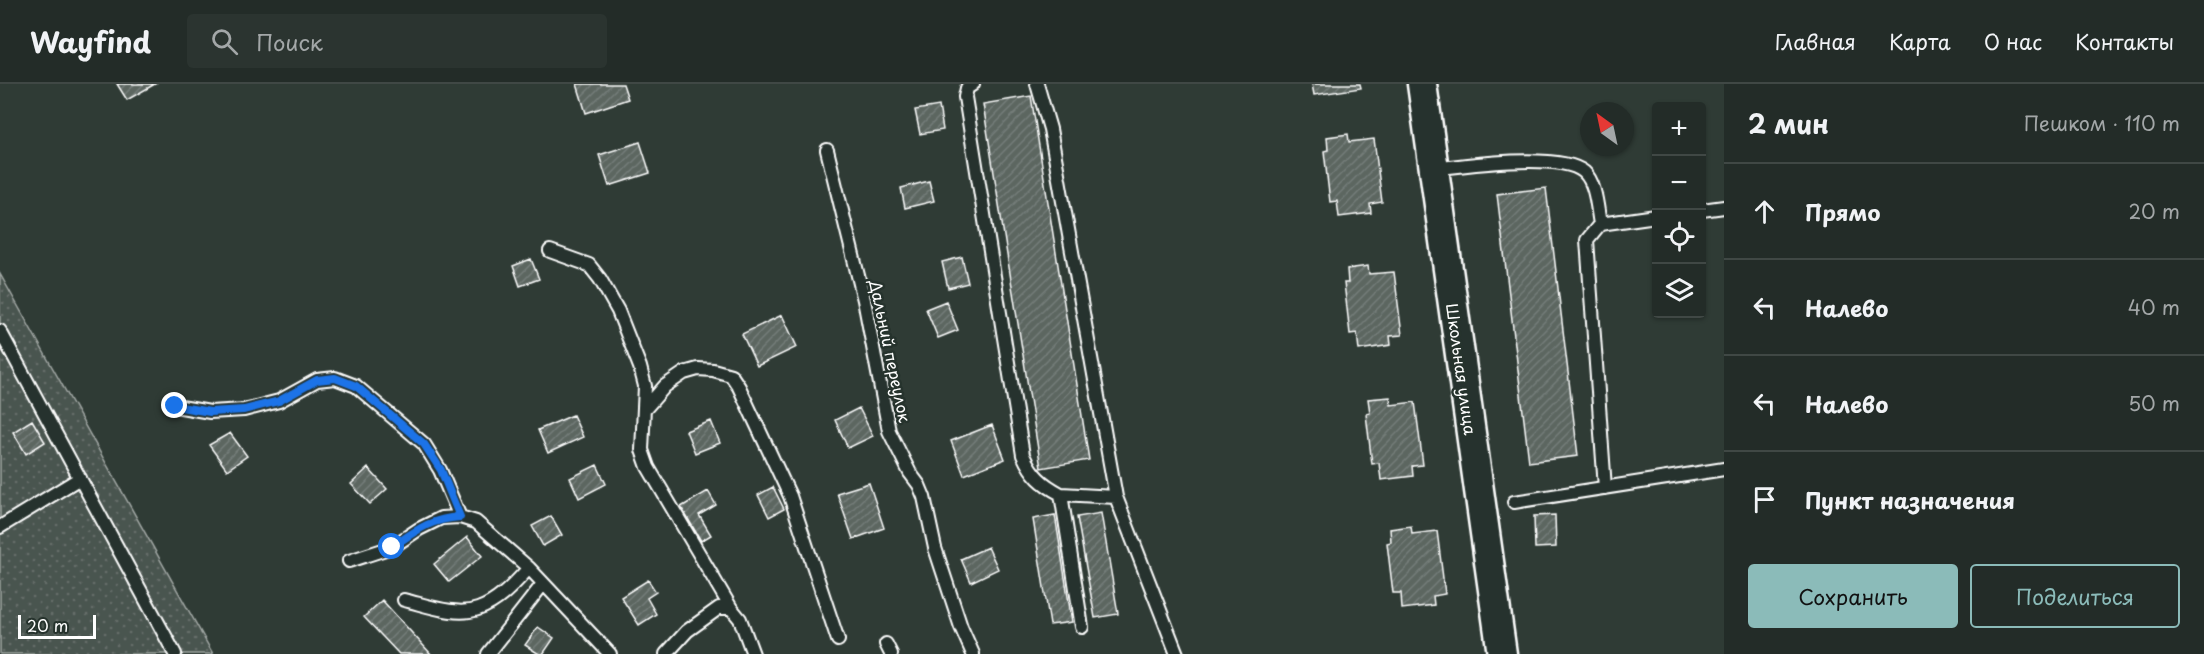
<!DOCTYPE html>
<html lang="ru">
<meta charset="utf-8">
<style>
body{margin:0;font-family:"Playpen Sans",sans-serif;background:#2b3430;color:#f1f3f6}
.controls{position:absolute;right:18px;top:18px;display:grid;overflow:hidden;border-radius:6px;box-shadow:0 2px 4px #0004}
.controls button{width:54px;height:54px;display:grid;place-items:center;padding:0;border:0;border-bottom:2px solid #404845;background:#232c28;color:#f1f3f6;font:30px sans-serif}
.compass{position:absolute;left:1580px;top:18px;width:54px;height:54px;border-radius:50%;background:#232c28;box-shadow:0 2px 4px #0004;rotate:327deg}
.scale{position:absolute;left:18px;bottom:15px;width:78px;box-sizing:border-box;padding-left:6px;border:3px solid #fff;border-top:0;font-size:16px;line-height:21px;white-space:nowrap;color:#fff;-webkit-text-stroke:4px #26332d;paint-order:stroke}
.stop{position:absolute;width:18px;height:18px;margin:-14px;border:4px solid #1a73e8;border-radius:50%;background:#fff}
.stop.end{background:#1a73e8;border-color:#fff;box-shadow:0 2px 6px #0008}
.list{margin:0;padding:0;list-style:none}
h2{display:flex;justify-content:space-between;align-items:center;height:78px;margin:0;padding:0 24px;font-size:26px}
h2 small{font-size:20px;font-weight:400;color:#a3a7a8}
.list li{display:grid;grid-template-columns:39px 1fr auto;gap:18px;align-items:center;box-sizing:border-box;height:96px;padding:0 24px;border-top:2px solid #404845}
.list b{display:block;font-size:22px;white-space:nowrap}
.list em{font-size:20px;font-style:normal;color:#a3a7a8}
.actions{display:flex;gap:12px;padding:18px 24px}
.actions a{flex:1;padding:14px 0;border:2px solid #8bbbb9;border-radius:6px;text-align:center;font-size:21px;color:#8bbbb9}
.actions .main{background:#8bbbb9;color:#111}
.icon{flex:none;width:33px;height:33px;fill:none;stroke:currentColor;stroke-width:2;stroke-linecap:round;stroke-linejoin:round}
.map{position:relative;flex:none;width:1724px;height:570px;overflow:hidden}
header{display:flex;align-items:center;gap:36px;box-sizing:border-box;height:84px;padding:0 30px;background:#232c28;border-bottom:2px solid #404845}
header strong{font-size:28px}
nav{display:flex;gap:33px;margin-inline-start:auto;font-size:21px}
.search{width:420px;height:54px;background:#2b3430;display:flex;align-items:center;gap:15px;box-sizing:border-box;padding:0 21px;border-radius:6px;color:#a3a7a8;font-size:22px}
main{display:flex}
aside{flex:1;background:#232c28}
.map>svg:first-child{display:block}
.garden{fill:url(#garden-dots);stroke:#a4aaa7;stroke-width:1.5}
.building{fill:url(#building-hatch);stroke:#fff;stroke-width:1.5}
.lines{fill:none;stroke-linecap:round;stroke-linejoin:round}
.service-casing{stroke:#fff;stroke-width:16}
.tertiary-casing{stroke:#fff;stroke-width:33}
.service{stroke:#26332d;stroke-width:12}
.tertiary{stroke:#26332d;stroke-width:28}
.route{stroke:#1a73e8;stroke-width:8}
.labels{text-anchor:middle;dominant-baseline:central;stroke-width:5;stroke-linejoin:round;paint-order:stroke}
.street-label{font-size:16px;fill:#fff;stroke:#26332d}
</style>
<header>
<strong>Wayfind</strong>
<div class="search"><svg class="icon" aria-label="search" viewBox="0 0 24 24"><circle cx="10" cy="10" r="6"/><path d="M15 15l6 6"/></svg>Поиск</div>
<nav><a>Главная</a><a>Карта</a><a>О нас</a><a>Контакты</a></nav>
</header>
<main>
<div class="map">
<svg width="1724" height="570" viewBox="0 0 1724 570">
<defs>
<pattern id="garden-dots" width="8" height="8" patternUnits="userSpaceOnUse" patternTransform="scale(1.5)"><rect width="8" height="8" fill="#4a544f"/><path d="M2 2h.1M6 6h.1" fill="none" stroke="#656e69" stroke-width="1.8" stroke-linecap="round"/></pattern>
<pattern id="building-hatch" width="6" height="6" patternUnits="userSpaceOnUse" patternTransform="scale(1.5)"><rect width="6" height="6" fill="#5b6661"/><path d="M-1 1l2-2M0 6l6-6M5 7l2-2" fill="none" stroke="#747d79"/></pattern>
</defs>
<rect width="100%" height="100%" fill="#2f3b35"/>
<filter id="ink" filterUnits="userSpaceOnUse"><feTurbulence type="fractalNoise" baseFrequency=".0167" numOctaves="2"/><feDisplacementMap in="SourceGraphic" scale="12" xChannelSelector="R" yChannelSelector="G"/><feConvolveMatrix kernelMatrix="1 2 1 2 8 2 1 2 1" color-interpolation-filters="sRGB"/></filter>
<g filter="url(#ink)">
<path class="garden" d="M 0,190 L 213,570 L 0,570 Z"/>
<path class="building" d="M 117,0 L 155,0 L 127,16 Z
M 577,0 L 623,0 L 628,15 L 586,29 Z
M 1312,0 L 1360,0 L 1361,4 L 1314,11 Z
M 1031,12 L 1089,376 L 1041,384 L 983,20 Z
M 939,22 L 943,46 L 920,50 L 915,26 Z
M 1348,50 L 1349,58 L 1374,55 L 1382,118 L 1370,120 L 1371,129 L 1339,133 L 1337,117 L 1330,118 L 1324,67 L 1328,66 L 1327,53 Z
M 640,58 L 650,89 L 609,102 L 599,71 Z
M 929,97 L 934,117 L 905,124 L 901,104 Z
M 1546,104 L 1578,372 L 1529,378 L 1497,110 Z
M 962,173 L 968,199 L 948,204 L 942,178 Z
M 531,175 L 539,195 L 520,202 L 513,182 Z
M 1368,182 L 1369,190 L 1394,188 L 1402,251 L 1390,252 L 1391,261 L 1359,266 L 1357,249 L 1350,250 L 1344,199 L 1348,199 L 1347,185 Z
M 946,217 L 958,246 L 938,254 L 926,225 Z
M 782,231 L 797,263 L 757,282 L 742,250 Z
M 1390,313 L 1391,321 L 1415,318 L 1423,381 L 1412,382 L 1413,392 L 1381,396 L 1379,379 L 1372,380 L 1366,330 L 1370,329 L 1368,315 Z
M 859,324 L 873,352 L 848,364 L 835,336 Z
M 573,331 L 583,353 L 548,369 L 538,346 Z
M 32,336 L 45,358 L 26,370 L 13,348 Z
M 711,337 L 720,359 L 695,369 L 686,347 Z
M 992,341 L 1005,375 L 964,391 L 951,357 Z
M 230,349 L 247,372 L 227,386 L 209,361 Z
M 597,381 L 606,400 L 579,414 L 570,394 Z
M 368,384 L 387,405 L 370,420 L 351,400 Z
M 869,399 L 884,444 L 853,455 L 837,409 Z
M 773,403 L 784,425 L 769,433 L 758,411 Z
M 708,407 L 716,421 L 699,431 L 711,451 L 701,457 L 681,423 Z
M 1101,429 L 1118,530 L 1095,534 L 1077,433 Z
M 1055,431 L 1072,538 L 1050,541 L 1033,435 Z
M 1555,431 L 1556,463 L 1535,464 L 1534,432 Z
M 551,432 L 562,451 L 543,462 L 532,442 Z
M 1411,442 L 1412,450 L 1437,447 L 1445,510 L 1433,512 L 1434,521 L 1402,525 L 1401,509 L 1393,509 L 1387,459 L 1391,458 L 1390,445 Z
M 467,453 L 482,472 L 449,498 L 434,480 Z
M 988,463 L 998,485 L 971,498 L 961,475 Z
M 648,496 L 656,508 L 647,514 L 656,530 L 639,541 L 621,513 Z
M 382,516 L 431,570 L 399,570 L 364,533 Z
M 538,543 L 554,554 L 543,570 L 539,570 L 525,561 Z"/>
<g class="lines">
<defs>
<path id="service" d="M 973,0 L 967,4 L 965,13 L 1023,371 C 1032,391 1042,400 1061,410
M 1037,0 L 1050,45 L 1116,413 L 1177,570
M 827,66 L 864,216 L 889,347 L 910,389 L 919,401 L 924,413 L 935,464 L 961,543 L 973,570
M 1434,85 C 1464,81 1561,68 1584,88 C 1596,99 1597,124 1600,140
M 1702,126 L 1724,123
M 550,167 L 589,181 L 600,195 L 618,227 L 640,283 L 645,302 L 642,366 L 648,383 L 731,524
M 0,247 L 175,570
M 175,322 L 210,328 L 244,326 L 279,317 L 317,296 L 335,294 L 356,302 L 424,360 L 440,386 L 460,433
M 644,326 L 665,302 L 684,289 L 698,285 L 713,286 L 731,291 L 739,303 L 790,412 L 838,556
M 1605,404 L 1587,156 L 1600,140 L 1656,132
M 1514,418 L 1724,385
M 0,443 L 80,394
M 349,477 L 392,463 L 419,445 L 441,434 L 460,433 L 476,438 L 529,484 L 610,570
M 404,516 C 426,521 456,533 478,525 C 499,518 515,499 529,484
M 1082,543 L 1061,410 L 1116,413
M 886,560 L 891,570
M 488,570 L 543,500
M 666,570 L 687,547 L 719,524 L 731,524 L 740,535 L 753,570"/>
<path id="tertiary" d="M 1422,0 L 1502,570"/>
</defs>
<use href="#service" class="service-casing"/>
<use href="#tertiary" class="tertiary-casing"/>
<use href="#service" class="service"/>
<use href="#tertiary" class="tertiary"/>
</g>
</g>
<g class="lines" filter="url(#ink)">
<path class="route" d="M 175,322 L 210,328 L 244,326 L 279,317 L 317,296 L 335,294 L 356,302 L 424,360 L 441,386 L 460,433 C 430,435 417,446 392,463"/>
</g>
<g class="labels">
<g class="street-label">
<text transform="translate(891 267) rotate(78)">Дальний переулок</text>
<text transform="translate(1462 285) rotate(82)">Школьная улица</text>
</g>
</g>
</svg>
<div class="controls">
<button>+</button>
<button>−</button>
<button><svg class="icon" aria-label="locate" viewBox="0 0 24 24"><circle cx="12" cy="12" r="6"/><path d="M12 2v4M12 18v4M2 12h4M18 12h4"/></svg></button>
<button><svg class="icon" aria-label="layers" viewBox="0 0 24 24"><path d="M12 4l9 5-9 5-9-5zM3 14l9 5 9-5"/></svg></button>
</div>
<svg class="compass" viewBox="-18 -18 36 36"><path d="M0-13l5 13h-10z" fill="#e53935"/><path d="M0 13l5-13h-10z" fill="#a3a7a8"/></svg>
<div class="scale">20 m</div>
<div class="stop" style="left:392px;top:463px"></div>
<div class="stop end" style="left:175px;top:322px"></div>
</div>
<aside>
<h2>2 мин<small>Пешком · 110 m</small></h2>
<ul class="list">
<li><svg class="icon" aria-label="ahead" viewBox="0 0 24 24"><path d="M12 20V5M6 11l6-6 6 6"/></svg><div><b>Прямо</b></div><em>20 m</em></li>
<li><svg class="icon" aria-label="left" viewBox="0 0 24 24"><path d="M17 20v-9H6M10 6l-5 5 5 5"/></svg><div><b>Налево</b></div><em>40 m</em></li>
<li><svg class="icon" aria-label="left" viewBox="0 0 24 24"><path d="M17 20v-9H6M10 6l-5 5 5 5"/></svg><div><b>Налево</b></div><em>50 m</em></li>
<li><svg class="icon" aria-label="arrive" viewBox="0 0 24 24"><path d="M6 21V4h12l-3 4 3 4H6"/></svg><div><b>Пункт назначения</b></div></li>
</ul>
<div class="actions"><a class="main">Сохранить</a><a>Поделиться</a></div>
</aside>
</main>
